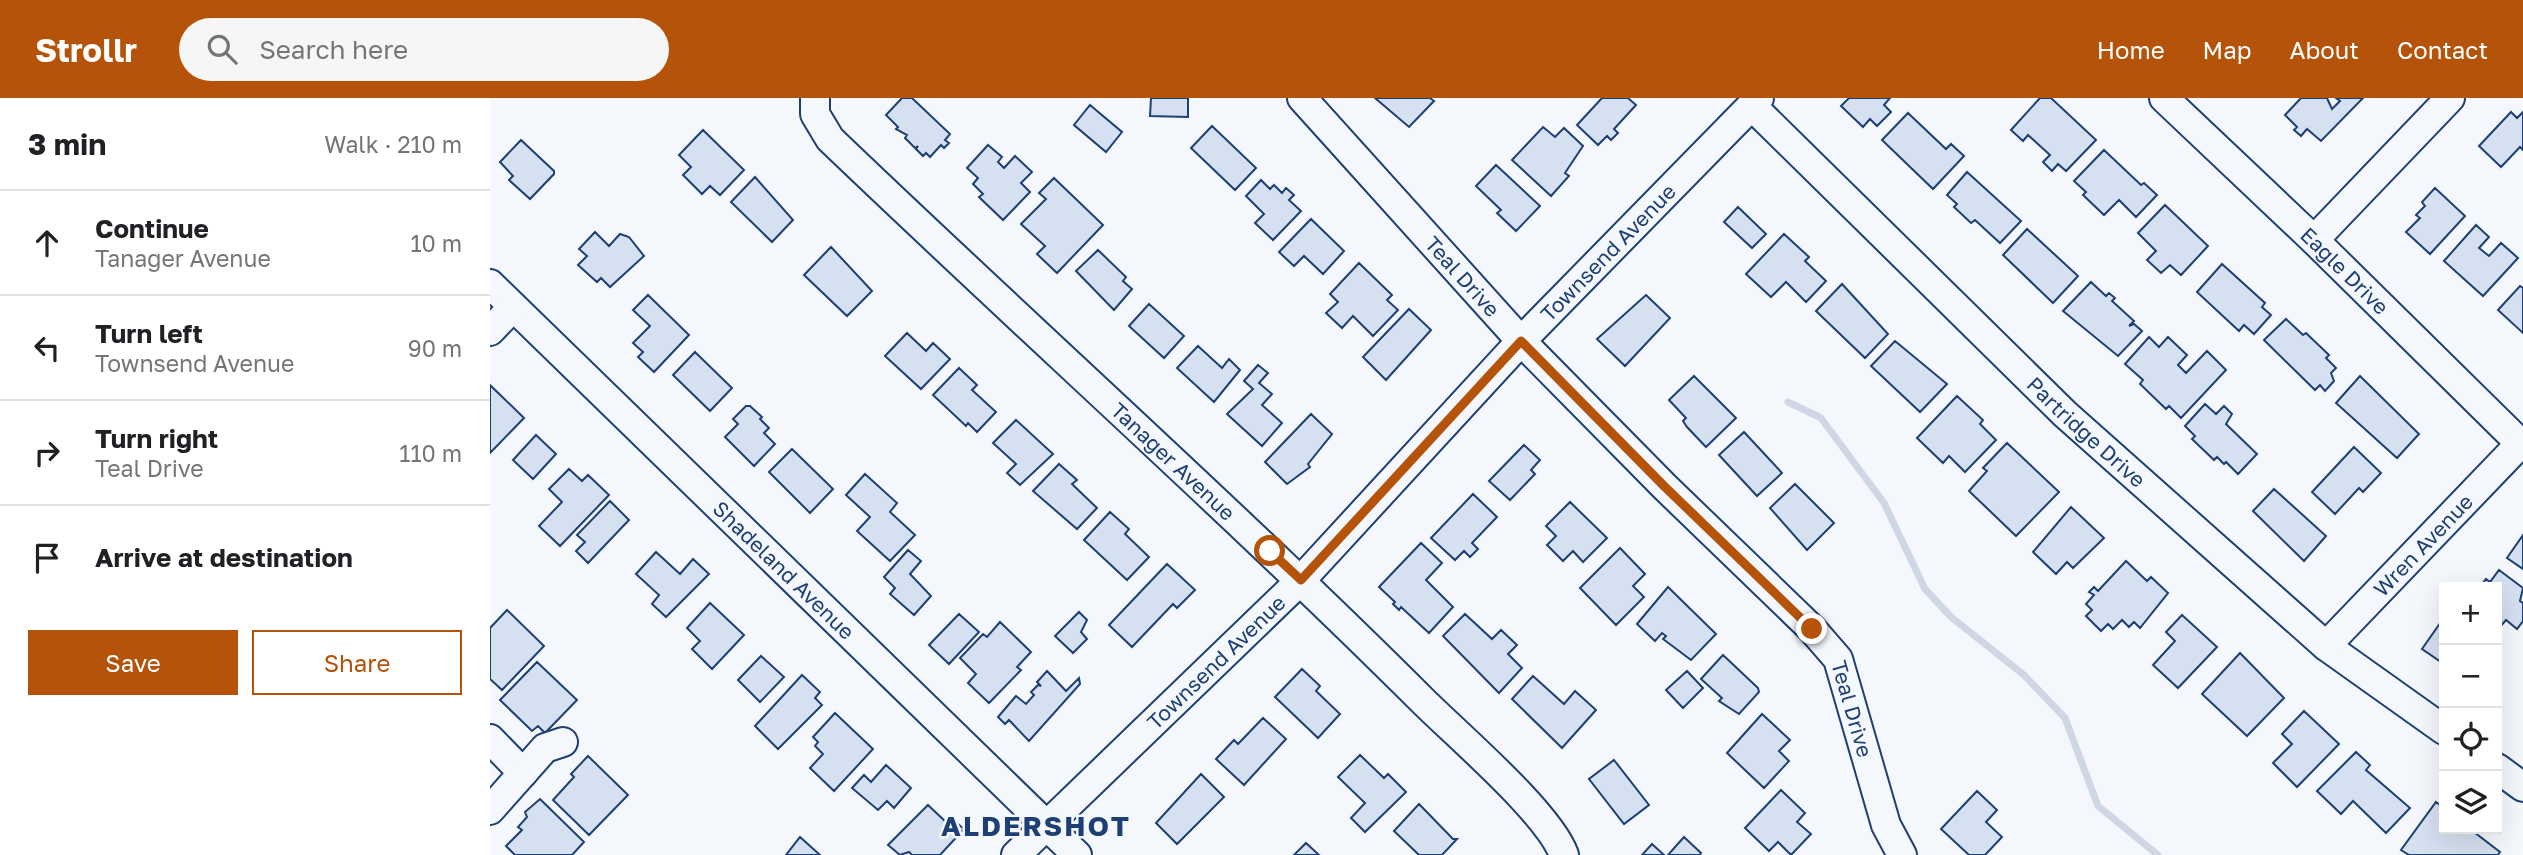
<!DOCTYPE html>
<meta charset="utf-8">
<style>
body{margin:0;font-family:"Golos Text",sans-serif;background:#f6f6f6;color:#202124}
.controls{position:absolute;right:21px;bottom:21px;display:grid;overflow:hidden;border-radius:0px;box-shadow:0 7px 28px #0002}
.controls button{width:63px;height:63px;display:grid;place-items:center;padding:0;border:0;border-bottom:2px solid #e0e0e0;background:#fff;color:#202124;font:35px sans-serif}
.stop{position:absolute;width:21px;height:21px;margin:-16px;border:5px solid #b45309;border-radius:50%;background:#fff}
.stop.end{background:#b45309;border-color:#fff;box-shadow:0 2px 7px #0008}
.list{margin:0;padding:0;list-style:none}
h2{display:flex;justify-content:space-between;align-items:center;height:91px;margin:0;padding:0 28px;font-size:30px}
h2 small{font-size:23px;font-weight:400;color:#757577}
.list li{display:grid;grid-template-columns:46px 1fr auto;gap:21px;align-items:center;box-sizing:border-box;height:105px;padding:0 28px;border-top:2px solid #e0e0e0}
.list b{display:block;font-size:26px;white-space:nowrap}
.list p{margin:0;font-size:23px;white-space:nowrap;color:#757577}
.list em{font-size:23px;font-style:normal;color:#757577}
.actions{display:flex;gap:14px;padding:21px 28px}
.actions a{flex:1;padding:16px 0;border:2px solid #b45309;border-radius:0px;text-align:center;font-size:24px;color:#b45309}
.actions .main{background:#b45309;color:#fff}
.icon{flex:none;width:38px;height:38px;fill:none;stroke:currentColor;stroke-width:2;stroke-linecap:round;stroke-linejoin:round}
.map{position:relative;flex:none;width:2033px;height:757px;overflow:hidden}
header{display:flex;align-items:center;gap:42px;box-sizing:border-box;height:98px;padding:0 35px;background:#b45309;color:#fff}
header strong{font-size:33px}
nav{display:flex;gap:38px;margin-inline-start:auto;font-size:24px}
.search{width:490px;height:63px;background:#f6f6f6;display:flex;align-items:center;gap:18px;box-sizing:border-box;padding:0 24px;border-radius:38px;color:#757577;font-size:26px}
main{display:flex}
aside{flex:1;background:#fff}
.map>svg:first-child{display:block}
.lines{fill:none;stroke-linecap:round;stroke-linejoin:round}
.stream{stroke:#cfd7e4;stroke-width:7}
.building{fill:#d5e0f0;stroke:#1d3f73;stroke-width:2}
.minor-casing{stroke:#1d3f73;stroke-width:32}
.minor{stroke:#f4f7fb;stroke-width:28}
.route{stroke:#b45309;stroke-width:9}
.labels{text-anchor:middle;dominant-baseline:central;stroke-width:5;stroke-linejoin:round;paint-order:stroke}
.street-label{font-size:21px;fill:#1d3f73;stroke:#f4f7fb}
.district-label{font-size:28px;font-weight:bold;letter-spacing:2px;fill:#1d3f73;stroke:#f4f7fb}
</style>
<header>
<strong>Strollr</strong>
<div class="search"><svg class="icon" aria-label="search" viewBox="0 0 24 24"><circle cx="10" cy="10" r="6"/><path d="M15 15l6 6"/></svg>Search here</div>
<nav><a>Home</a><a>Map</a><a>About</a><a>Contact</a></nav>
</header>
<main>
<aside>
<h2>3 min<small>Walk · 210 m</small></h2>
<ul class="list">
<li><svg class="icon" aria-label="ahead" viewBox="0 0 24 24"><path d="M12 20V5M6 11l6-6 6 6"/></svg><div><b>Continue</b><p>Tanager Avenue</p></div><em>10 m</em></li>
<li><svg class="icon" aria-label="left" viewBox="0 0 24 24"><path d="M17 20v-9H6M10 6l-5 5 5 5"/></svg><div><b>Turn left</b><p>Townsend Avenue</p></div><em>90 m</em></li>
<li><svg class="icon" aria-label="right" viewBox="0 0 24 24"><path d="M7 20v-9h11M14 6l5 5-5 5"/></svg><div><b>Turn right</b><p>Teal Drive</p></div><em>110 m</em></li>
<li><svg class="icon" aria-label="arrive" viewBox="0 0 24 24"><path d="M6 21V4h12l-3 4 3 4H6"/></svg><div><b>Arrive at destination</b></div></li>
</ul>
<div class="actions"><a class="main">Save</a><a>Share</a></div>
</aside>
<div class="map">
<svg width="2033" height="757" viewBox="0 0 2033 757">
<rect width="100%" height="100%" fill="#f4f7fb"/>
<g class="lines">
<path class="stream" d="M 1298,304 L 1331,320 L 1394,405 L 1435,491 L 1461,519 L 1534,577 L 1575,620 L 1608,708 L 1668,757"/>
</g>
<path class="building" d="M 412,0 L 422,0 L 460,36 L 455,42 L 459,45 L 454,50 L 451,47 L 440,59 L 436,55 L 433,58 L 426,51 L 428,48 L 425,50 L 415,40 L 417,37 L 406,31 L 408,29 L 396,17 Z
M 661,0 L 698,0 L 698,19 L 660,18 Z
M 885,0 L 940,0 L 944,3 L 919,29 Z
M 1112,0 L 1138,0 L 1146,7 L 1124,31 L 1128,35 L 1121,42 L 1117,38 L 1108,47 L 1087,27 Z
M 1359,0 L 1400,0 L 1394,7 L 1401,14 L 1387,28 L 1380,21 L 1373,29 L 1351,8 Z
M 1550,0 L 1561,0 L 1606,42 L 1576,73 L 1568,66 L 1562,73 L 1553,64 L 1560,57 L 1538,37 L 1533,43 L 1521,32 Z
M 1811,0 L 1837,0 L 1842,11 L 1850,3 L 1846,0 L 1873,0 L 1831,43 L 1817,31 L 1811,38 L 1804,32 L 1807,29 L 1795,17 Z
M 600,7 L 632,34 L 616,54 L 584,27 Z
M 2021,14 L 2027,20 L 2033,14 L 2033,52 L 2030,49 L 2011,69 L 1989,48 Z
M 1418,15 L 1456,51 L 1461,46 L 1474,58 L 1443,91 L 1392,42 Z
M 722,28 L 766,70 L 745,92 L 701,50 Z
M 1053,29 L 1065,39 L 1074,30 L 1093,48 L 1075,75 L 1079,78 L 1061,98 L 1022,62 Z
M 213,32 L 254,72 L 230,97 L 220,88 L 212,96 L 193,77 L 201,69 L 189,57 Z
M 31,42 L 64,73 L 64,76 L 40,101 L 19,82 L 23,78 L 10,64 Z
M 498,47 L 512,59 L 508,64 L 514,70 L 525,58 L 542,74 L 531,85 L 540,94 L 513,122 L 489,99 L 493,96 L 483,86 L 488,80 L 477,70 Z
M 1614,52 L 1651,87 L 1654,85 L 1667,97 L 1646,119 L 1629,102 L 1614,117 L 1593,97 L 1596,94 L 1584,83 Z
M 1006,67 L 1050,108 L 1026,133 L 1007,115 L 1011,112 L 986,88 Z
M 1477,74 L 1531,123 L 1510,145 L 1485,122 L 1481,125 L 1464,109 L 1467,106 L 1457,97 Z
M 265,79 L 303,122 L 282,144 L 241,104 Z
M 564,80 L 613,127 L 567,175 L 547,156 L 555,148 L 531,126 L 556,101 L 549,95 Z
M 771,82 L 780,91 L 784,87 L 792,95 L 796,90 L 804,97 L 799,102 L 811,113 L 783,142 L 765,125 L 774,116 L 756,98 Z
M 1945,90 L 1975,118 L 1940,156 L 1916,134 L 1930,120 L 1926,117 L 1935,108 L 1932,104 Z
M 1675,107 L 1718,148 L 1691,177 L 1680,167 L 1671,175 L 1657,162 L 1666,153 L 1648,135 Z
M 1248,109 L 1276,136 L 1262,150 L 1234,124 Z
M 821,121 L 854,153 L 833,176 L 814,158 L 804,168 L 789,154 Z
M 1986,127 L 1999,139 L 1989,150 L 1999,158 L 2011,145 L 2028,160 L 1993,198 L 1954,163 Z
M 1537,131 L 1588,178 L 1563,205 L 1513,157 Z
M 105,134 L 119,148 L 130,136 L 139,139 L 154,158 L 120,189 L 111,180 L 107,184 L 88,167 L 97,158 L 89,151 Z
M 1294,136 L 1319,159 L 1315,163 L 1336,183 L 1316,204 L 1296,184 L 1281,199 L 1256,176 Z
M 341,149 L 382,193 L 357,218 L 314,177 Z
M 608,152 L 636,179 L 633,183 L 642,191 L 624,212 L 586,173 Z
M 869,165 L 902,197 L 897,202 L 908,212 L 883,238 L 863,218 L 852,230 L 836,215 L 848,204 L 840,196 Z
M 1732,166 L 1775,205 L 1772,209 L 1781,217 L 1764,236 L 1754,227 L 1749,233 L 1707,194 Z
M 1601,184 L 1616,198 L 1619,195 L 1625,200 L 1622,203 L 1644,223 L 1639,228 L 1644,226 L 1652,233 L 1628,258 L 1573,213 Z
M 1352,186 L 1398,236 L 1375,260 L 1326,213 Z
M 2030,188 L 2033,190 L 2033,235 L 2008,212 Z
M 158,197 L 199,237 L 164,274 L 148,259 L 153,254 L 143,245 L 160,228 L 143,212 Z
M 1156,197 L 1180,220 L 1135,268 L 1107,241 Z
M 659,206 L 694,238 L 674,260 L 639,228 Z
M 919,211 L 941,232 L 896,282 L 873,259 Z
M 1796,221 L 1813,237 L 1816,235 L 1839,257 L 1836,260 L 1846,270 L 1841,275 L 1844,283 L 1835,293 L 1830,287 L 1825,292 L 1774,242 Z
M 417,235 L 436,253 L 443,245 L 460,261 L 431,291 L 395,258 Z
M 1659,239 L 1669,249 L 1678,239 L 1697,257 L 1688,267 L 1696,275 L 1717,253 L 1736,272 L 1691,320 L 1679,308 L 1676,311 L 1650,286 L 1653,282 L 1635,266 Z
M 1405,243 L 1457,286 L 1430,314 L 1381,268 Z
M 708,248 L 732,270 L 739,261 L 750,272 L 724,304 L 687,270 Z
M 205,254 L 242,290 L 220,313 L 183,277 Z
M 768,267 L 778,275 L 769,285 L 782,296 L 772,307 L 792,325 L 772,348 L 737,316 L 763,291 L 754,283 Z
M 469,270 L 487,287 L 482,292 L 506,314 L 487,334 L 478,325 L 476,328 L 443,297 Z
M 1204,278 L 1246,320 L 1216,349 L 1197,329 L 1193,323 L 1196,320 L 1179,302 Z
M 1870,278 L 1929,336 L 1907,360 L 1846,305 Z
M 0,287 L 34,320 L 0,355 Z
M 1467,298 L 1493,322 L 1490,326 L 1506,342 L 1475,374 L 1459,358 L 1453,365 L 1427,340 Z
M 1715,306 L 1726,316 L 1734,308 L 1742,316 L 1736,326 L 1767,356 L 1748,376 L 1736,364 L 1734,366 L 1727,359 L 1724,362 L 1702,341 L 1705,338 L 1695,328 Z
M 256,308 L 260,308 L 272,319 L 270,321 L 279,330 L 274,335 L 285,346 L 264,368 L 235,339 L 248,326 L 243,321 Z
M 821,316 L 842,336 L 818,366 L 820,369 L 797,386 L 775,364 Z
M 526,322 L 563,356 L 530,387 L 517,375 L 526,366 L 503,345 Z
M 1254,334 L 1292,375 L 1267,398 L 1229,357 Z
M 46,337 L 66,356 L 43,381 L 23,362 Z
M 1517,345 L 1569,394 L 1526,438 L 1479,393 L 1497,373 L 1493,370 Z
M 1034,347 L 1050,362 L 1041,372 L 1045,376 L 1020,402 L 999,383 Z
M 1864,349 L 1891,375 L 1873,394 L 1869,390 L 1845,416 L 1822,394 Z
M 302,351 L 343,391 L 320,415 L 279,374 Z
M 569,366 L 587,382 L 582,386 L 607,410 L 587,431 L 543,393 Z
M 79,371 L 92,383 L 98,377 L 119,397 L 70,448 L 49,428 L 72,404 L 59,391 Z
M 375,376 L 407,405 L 400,414 L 425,437 L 400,463 L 367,433 L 380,419 L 356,397 Z
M 1305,386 L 1344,425 L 1317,452 L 1280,410 Z
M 1784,391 L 1836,438 L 1814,463 L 1763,413 Z
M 983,396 L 1007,419 L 982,445 L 988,451 L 980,459 L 974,453 L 965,462 L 941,440 Z
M 120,403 L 139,422 L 98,465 L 86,453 L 95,444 L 87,437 Z
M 1080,404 L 1117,440 L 1093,464 L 1083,453 L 1073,463 L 1057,447 L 1066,438 L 1056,428 Z
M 1581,409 L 1614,440 L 1583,470 L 1577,464 L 1566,476 L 1543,454 Z
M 620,414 L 639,431 L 635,436 L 659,459 L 637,482 L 594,442 Z
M 2033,437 L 2033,471 L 2017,460 Z
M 931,445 L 952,465 L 936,482 L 963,509 L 939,535 L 911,509 L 909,512 L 903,506 L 905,504 L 889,489 Z
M 1130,450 L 1155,476 L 1143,488 L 1154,499 L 1126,527 L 1090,490 Z
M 418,452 L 431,463 L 420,476 L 441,498 L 424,517 L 400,496 L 405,490 L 394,479 Z
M 166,454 L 190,476 L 203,461 L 219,476 L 176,519 L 162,506 L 169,497 L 146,476 Z
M 1636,463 L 1657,483 L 1661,479 L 1678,495 L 1650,530 L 1644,524 L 1639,529 L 1632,522 L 1623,531 L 1618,526 L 1611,533 L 1596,518 L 1602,512 L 1596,506 L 1604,497 L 1599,494 L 1604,489 L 1608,493 Z
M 677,466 L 705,492 L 687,510 L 683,506 L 642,549 L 619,527 Z
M 2009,472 L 2033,490 L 2030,503 L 2033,505 L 2033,523 L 2027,531 L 2016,522 L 2009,530 L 2007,528 L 2007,489 L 1990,489 L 1996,481 L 2000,484 Z
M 1178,489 L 1226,536 L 1201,562 L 1173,541 L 1176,538 L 1172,535 L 1165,543 L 1147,526 Z
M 220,505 L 254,537 L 222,571 L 202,551 L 210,543 L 197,530 Z
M 17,512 L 54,548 L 12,592 L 0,581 L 0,530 Z
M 589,514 L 597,522 L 591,534 L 597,541 L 583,555 L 565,538 Z
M 469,516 L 489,534 L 459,566 L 439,547 Z
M 975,516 L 1002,541 L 1011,532 L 1027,547 L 1018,556 L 1032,570 L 1009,595 L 953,538 Z
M 1692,517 L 1727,549 L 1688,590 L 1663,567 L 1685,543 L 1676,534 Z
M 1953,521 L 1954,522 L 1954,566 L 1932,551 Z
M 510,524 L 541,554 L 527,569 L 531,572 L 499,605 L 478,585 L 486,576 L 470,560 L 493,536 L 497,539 Z
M 1750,555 L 1794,600 L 1757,638 L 1712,596 Z
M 1233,557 L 1268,590 L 1269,594 L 1249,616 L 1229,603 L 1232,600 L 1211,581 Z
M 271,558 L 294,579 L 270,604 L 248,582 Z
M 47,564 L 87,602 L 55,635 L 48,628 L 42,633 L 10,602 Z
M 812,571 L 830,588 L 826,593 L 850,616 L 828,640 L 785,599 Z
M 557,573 L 576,593 L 589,580 L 590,586 L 539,643 L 519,622 L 515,626 L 508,619 L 526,598 L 536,606 L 544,597 L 541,594 L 548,587 L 551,588 L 547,584 Z
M 1197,573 L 1213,590 L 1193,610 L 1176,592 Z
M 312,577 L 330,594 L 325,600 L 332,607 L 288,651 L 265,628 Z
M 1043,578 L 1074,606 L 1085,593 L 1106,612 L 1072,650 L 1022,601 Z
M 1814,613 L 1849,646 L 1807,689 L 1783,665 L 1802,646 L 1792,636 Z
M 345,615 L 383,651 L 344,693 L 320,670 L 333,656 L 325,648 L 328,644 L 323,639 Z
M 1272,616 L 1300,642 L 1289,653 L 1299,663 L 1274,690 L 1237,655 Z
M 773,620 L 796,641 L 754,687 L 726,661 L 744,642 L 748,646 Z
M 1866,654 L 1880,667 L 1876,672 L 1920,710 L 1896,735 L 1863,703 L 1851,716 L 1827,693 Z
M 870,657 L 894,680 L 898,676 L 916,694 L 875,734 L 861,720 L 875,705 L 848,679 Z
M 98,658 L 138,697 L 99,737 L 63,702 L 84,679 L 81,676 Z
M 1124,662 L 1159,707 L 1134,726 L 1099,681 Z
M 396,667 L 421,690 L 404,710 L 397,703 L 388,712 L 362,690 L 374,677 L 381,684 Z
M 711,676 L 734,699 L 687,746 L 666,725 Z
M 1291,692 L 1315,715 L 1307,724 L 1321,736 L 1301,757 L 1288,744 L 1279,753 L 1255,730 Z
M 1487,693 L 1507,712 L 1496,724 L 1512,739 L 1495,757 L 1479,757 L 1451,731 Z
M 50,701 L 94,744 L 82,757 L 25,757 L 16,748 L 32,732 L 28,729 L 37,719 L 35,714 Z
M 1946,704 L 1954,710 L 1954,731 L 1980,731 L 2010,754 L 2008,757 L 1919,757 L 1911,752 Z
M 929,706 L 963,741 L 967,741 L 952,757 L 929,757 L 904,733 Z
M 438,707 L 458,726 L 462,721 L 474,731 L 450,757 L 422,757 L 419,754 L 410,757 L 398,747 Z
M 310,739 L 330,757 L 296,757 Z
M 1194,739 L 1211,755 L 1210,757 L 1178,757 Z
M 816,745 L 829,757 L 804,757 Z
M 1162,746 L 1174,757 L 1152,757 Z"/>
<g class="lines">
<defs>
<g id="minor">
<path id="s1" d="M 325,0 L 325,16 L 340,41 C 536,229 739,410 932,602 C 967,637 1059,715 1074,757"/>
<path id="s2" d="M 812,0 L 1031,243 L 1175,389 L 1322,531 L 1348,561 L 1396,727 L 1412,757"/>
<path id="s3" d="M 1674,0 L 1824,142 L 2033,348"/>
<path id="s4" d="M 1262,8 L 1575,316 L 1836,548 L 1954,632"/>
<path d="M 1824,142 L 1960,0"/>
<path id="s5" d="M 0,186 L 587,757"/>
<path d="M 0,233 L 23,209"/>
<path id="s6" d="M 1836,548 L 2030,346"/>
<path d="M 0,641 L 33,675"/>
<path d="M 2007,670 L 2033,689"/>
<path d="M 0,712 L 55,650 L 73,644"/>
<path id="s7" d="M 526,757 L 811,482 L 1031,243 L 1269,0"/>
</g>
</defs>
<use href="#minor" class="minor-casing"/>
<use href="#minor" class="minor"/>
</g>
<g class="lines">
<path class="route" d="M 780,453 L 811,482 L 1031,243 L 1175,389 L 1322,531"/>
</g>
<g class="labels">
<g class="street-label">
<text stroke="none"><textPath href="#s7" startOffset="845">Townsend Avenue</textPath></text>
<text stroke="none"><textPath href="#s3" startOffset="250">Eagle Drive</textPath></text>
<text stroke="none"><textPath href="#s2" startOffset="240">Teal Drive</textPath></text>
<text stroke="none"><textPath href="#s4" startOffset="467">Partridge Drive</textPath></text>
<text stroke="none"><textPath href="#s1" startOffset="516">Tanager Avenue</textPath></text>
<text stroke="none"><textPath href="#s6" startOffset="140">Wren Avenue</textPath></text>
<text stroke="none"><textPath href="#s5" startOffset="410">Shadeland Avenue</textPath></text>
<text stroke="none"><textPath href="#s7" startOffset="278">Townsend Avenue</textPath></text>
<text stroke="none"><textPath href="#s2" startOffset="828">Teal Drive</textPath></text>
</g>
<g class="district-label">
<text x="546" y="727">ALDERSHOT</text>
</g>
</g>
</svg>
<div class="controls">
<button>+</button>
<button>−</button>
<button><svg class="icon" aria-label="locate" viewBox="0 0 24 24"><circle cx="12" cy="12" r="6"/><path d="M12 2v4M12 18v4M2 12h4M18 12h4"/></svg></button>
<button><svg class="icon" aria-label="layers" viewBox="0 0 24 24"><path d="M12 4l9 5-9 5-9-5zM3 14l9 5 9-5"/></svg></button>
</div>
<div class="stop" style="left:780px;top:453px"></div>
<div class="stop end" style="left:1322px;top:531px"></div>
</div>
</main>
